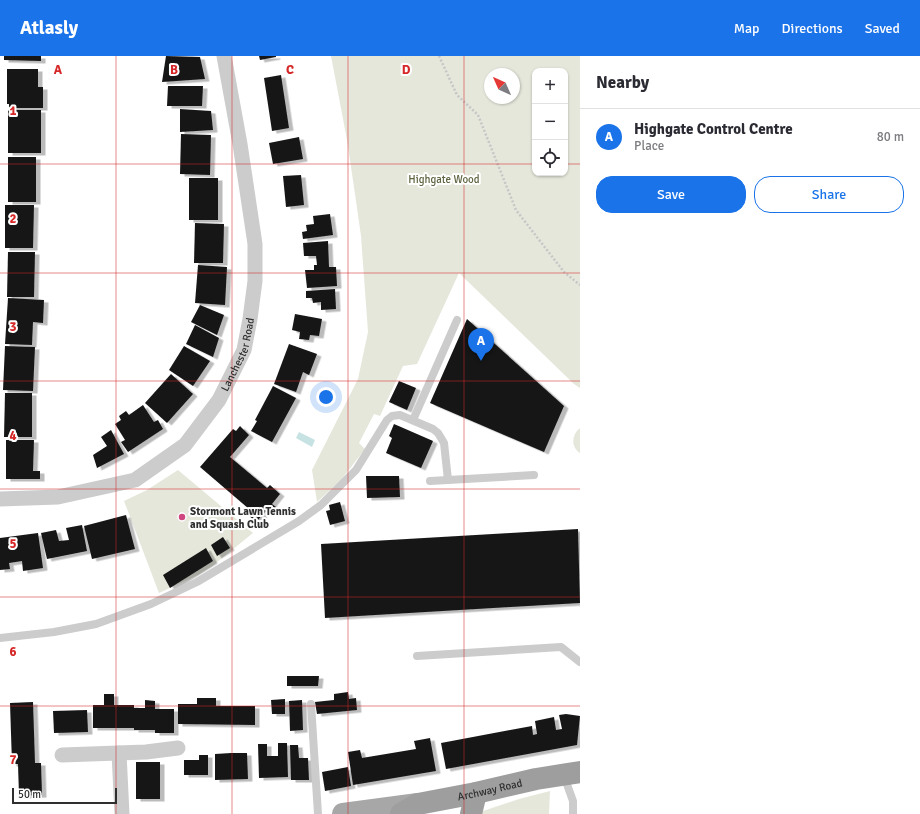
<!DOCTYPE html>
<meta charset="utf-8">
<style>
body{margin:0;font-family:Signika,sans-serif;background:#f7f7f7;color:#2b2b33}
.controls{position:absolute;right:12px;top:12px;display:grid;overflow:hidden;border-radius:8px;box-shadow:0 1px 3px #0004}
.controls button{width:36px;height:36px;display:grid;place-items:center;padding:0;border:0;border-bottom:1px solid #e1e1e2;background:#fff;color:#2b2b33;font:20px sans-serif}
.compass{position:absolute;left:484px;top:12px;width:36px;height:36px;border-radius:50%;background:#fff;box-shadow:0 1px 3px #0004;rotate:315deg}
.scale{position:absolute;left:12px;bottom:10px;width:105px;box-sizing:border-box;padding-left:4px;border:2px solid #2f2f2f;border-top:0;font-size:11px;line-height:14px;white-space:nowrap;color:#2f2f2f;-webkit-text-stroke:3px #fff;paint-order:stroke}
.you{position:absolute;left:326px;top:341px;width:14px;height:14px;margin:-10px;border:3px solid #fff;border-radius:50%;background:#1a73e8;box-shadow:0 0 0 6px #1a73e833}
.badge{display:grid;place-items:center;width:26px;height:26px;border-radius:50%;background:#1a73e8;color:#fff;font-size:13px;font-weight:700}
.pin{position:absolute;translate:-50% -33px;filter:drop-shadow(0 1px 2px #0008)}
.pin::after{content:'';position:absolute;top:21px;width:14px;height:12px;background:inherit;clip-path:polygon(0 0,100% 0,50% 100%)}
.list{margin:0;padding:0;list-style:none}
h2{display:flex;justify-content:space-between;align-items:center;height:52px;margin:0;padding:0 16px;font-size:17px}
h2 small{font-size:13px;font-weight:400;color:#7c7c81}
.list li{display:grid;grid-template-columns:26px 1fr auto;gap:12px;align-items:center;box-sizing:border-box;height:56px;padding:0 16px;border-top:1px solid #e1e1e2}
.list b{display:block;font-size:15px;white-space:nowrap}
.list p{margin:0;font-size:13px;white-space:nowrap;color:#7c7c81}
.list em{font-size:13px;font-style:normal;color:#7c7c81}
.actions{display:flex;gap:8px;padding:12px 16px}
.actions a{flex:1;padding:9px 0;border:1px solid #1a73e8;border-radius:16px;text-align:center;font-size:14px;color:#1a73e8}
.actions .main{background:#1a73e8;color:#fff}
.icon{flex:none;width:22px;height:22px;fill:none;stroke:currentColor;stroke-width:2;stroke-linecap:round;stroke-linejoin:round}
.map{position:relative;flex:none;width:580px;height:758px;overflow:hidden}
header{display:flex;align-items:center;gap:24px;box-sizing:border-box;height:56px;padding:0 20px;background:#1a73e8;color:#fff}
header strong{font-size:19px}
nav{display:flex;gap:22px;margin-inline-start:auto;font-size:14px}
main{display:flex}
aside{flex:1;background:#fff}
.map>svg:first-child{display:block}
.green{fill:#e5e7db;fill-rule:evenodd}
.water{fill:#c7e2e3}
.building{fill:#161616;filter:url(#shadow)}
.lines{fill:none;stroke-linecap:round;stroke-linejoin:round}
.path{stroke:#c6c6c6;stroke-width:2.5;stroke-dasharray:2 2;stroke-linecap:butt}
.service{stroke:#ccc;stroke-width:8}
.minor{stroke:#ccc;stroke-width:15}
.primary{stroke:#a7a7a7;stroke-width:22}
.trunk{stroke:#9e9e9e;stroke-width:22}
.grid{fill:none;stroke:#d62828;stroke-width:1;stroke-opacity:0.55}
.poi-dot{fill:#cf477f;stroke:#fff;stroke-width:1.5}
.labels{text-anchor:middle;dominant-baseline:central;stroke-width:4;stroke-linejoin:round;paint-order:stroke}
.park-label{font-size:11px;fill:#5e6541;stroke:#fff}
.street-label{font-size:11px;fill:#2f2f2f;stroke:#fff}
.poi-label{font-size:11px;font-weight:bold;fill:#2f2f2f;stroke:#fff;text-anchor:start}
.grid-label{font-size:13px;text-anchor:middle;font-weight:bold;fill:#d62828;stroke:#fff;stroke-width:4;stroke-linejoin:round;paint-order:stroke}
</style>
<header>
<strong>Atlasly</strong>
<nav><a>Map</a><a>Directions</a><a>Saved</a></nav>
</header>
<main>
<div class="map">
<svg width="580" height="758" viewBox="0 0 580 758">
<defs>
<filter id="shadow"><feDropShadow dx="4.5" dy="2.5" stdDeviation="0" flood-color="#0004"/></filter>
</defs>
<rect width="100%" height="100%" fill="#fff"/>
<path class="green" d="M 331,0 L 580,0 L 580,332 L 574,328 L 459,217 L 417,308 L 403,310 L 380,360 L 374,358 L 359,387 L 365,393 L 341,424 L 317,446 L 312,414 L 358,323 L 368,276 L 361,180 L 355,138 L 347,84 ZM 535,15 L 565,15 L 565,117 L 535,117 ZM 490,18 L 514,18 L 514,42 L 490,42 Z
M 580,372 L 580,397 C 571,391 571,379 580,372 Z
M 178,414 L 253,477 L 211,511 L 198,519 L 159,537 L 124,445 L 147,434 Z
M 550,735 L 549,758 L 480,758 L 483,755 L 519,743 Z"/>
<path class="water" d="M 299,376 L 315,384 L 312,391 L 296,382 Z"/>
<path class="building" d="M 4,0 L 41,0 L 41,5 L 4,4 Z
M 166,0 L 200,1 L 205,23 L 162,26 Z
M 259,0 L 276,0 L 276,1 L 260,4 Z
M 7,13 L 38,13 L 38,31 L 43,31 L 43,52 L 9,52 L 9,48 L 7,48 Z
M 281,19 L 289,72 L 272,75 L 264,22 Z
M 168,30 L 203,30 L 202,50 L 167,50 Z
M 180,53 L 211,55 L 213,74 L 180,76 Z
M 8,54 L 41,54 L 41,97 L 8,97 Z
M 181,78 L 211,79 L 210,119 L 180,118 Z
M 299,81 L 303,103 L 273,108 L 269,87 Z
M 8,101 L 36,101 L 36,146 L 8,146 Z
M 301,119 L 304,149 L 286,151 L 283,120 Z
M 189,122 L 218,122 L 218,164 L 189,164 Z
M 5,149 L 34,149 L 33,192 L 5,192 Z
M 330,158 L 333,179 L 303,183 L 302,176 L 307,175 L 306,169 L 314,168 L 313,160 Z
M 195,167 L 224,168 L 223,207 L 194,207 Z
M 328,185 L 329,211 L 336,211 L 337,230 L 307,232 L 305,214 L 314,214 L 314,209 L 317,209 L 316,200 L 304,200 L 303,187 Z
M 8,196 L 35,196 L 34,241 L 7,241 Z
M 198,209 L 227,211 L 225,249 L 195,247 Z
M 335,233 L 336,253 L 321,254 L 321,246 L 313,247 L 312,242 L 306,242 L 306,235 Z
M 8,242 L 44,244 L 43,267 L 33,266 L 32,289 L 5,288 Z
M 200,249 L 224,259 L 217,279 L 191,266 Z
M 295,258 L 322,263 L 319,280 L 310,279 L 309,284 L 299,283 L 300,276 L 292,274 Z
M 467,263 L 564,350 L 544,396 L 430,347 Z
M 195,269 L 219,282 L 213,301 L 186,288 Z
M 289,288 L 317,298 L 309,319 L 303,316 L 296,336 L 274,328 Z
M 5,290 L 35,291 L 33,335 L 3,334 Z
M 184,290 L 210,305 L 193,330 L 169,314 Z
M 171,318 L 193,338 L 167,367 L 145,347 Z
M 399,325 L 416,332 L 407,354 L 389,346 Z
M 273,330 L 296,342 L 272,386 L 251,375 L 257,365 L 255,364 Z
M 5,337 L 32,337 L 32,381 L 4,381 Z
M 143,349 L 154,366 L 158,364 L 163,373 L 128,396 L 121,386 L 125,384 L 115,368 L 121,364 L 119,360 L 126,355 L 129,359 Z
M 394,368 L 433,385 L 421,412 L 386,397 L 392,382 L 389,380 Z
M 240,370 L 249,379 L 230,401 L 267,432 L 270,429 L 280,438 L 272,448 L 276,451 L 271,457 L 267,454 L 256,466 L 246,457 L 249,453 L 200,411 L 233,373 L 236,375 Z
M 111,374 L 124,398 L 97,412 L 93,399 L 107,390 L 101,381 Z
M 6,384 L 34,384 L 33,415 L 40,415 L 40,423 L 6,423 Z
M 366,420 L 399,420 L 400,441 L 367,442 Z
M 340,446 L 345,465 L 330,469 L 326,455 L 330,454 L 329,449 Z
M 126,459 L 135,493 L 92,503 L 84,470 Z
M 82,469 L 87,495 L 47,503 L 41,477 L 56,474 L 59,485 L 69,484 L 66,472 Z
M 578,473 L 580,547 L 325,562 L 321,488 Z
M 38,477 L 43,512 L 23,515 L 22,505 L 9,507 L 10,513 L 0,514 L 0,482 Z
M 223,481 L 230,492 L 217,500 L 211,489 Z
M 206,492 L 213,505 L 170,532 L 163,519 Z
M 287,620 L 319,620 L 318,630 L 287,630 Z
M 348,636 L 349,643 L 356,642 L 357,654 L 317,658 L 315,646 L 334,644 L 334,638 Z
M 104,638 L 114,638 L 114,649 L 134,649 L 134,652 L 145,652 L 145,644 L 155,645 L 155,653 L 174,653 L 174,677 L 155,677 L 155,674 L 134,674 L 134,672 L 93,672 L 93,649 L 104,649 Z
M 197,642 L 216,642 L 216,650 L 255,650 L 255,669 L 178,668 L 178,648 L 197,648 Z
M 285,643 L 285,658 L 272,658 L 271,644 Z
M 302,644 L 303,674 L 290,675 L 289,645 Z
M 33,646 L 35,707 L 41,707 L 42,739 L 19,740 L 18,708 L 12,708 L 10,647 Z
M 87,654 L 88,676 L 54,677 L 53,655 Z
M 566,658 L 580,660 L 577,689 L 446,713 L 441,687 L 532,670 L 533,679 L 537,678 L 535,665 L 554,661 L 556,674 L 562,673 L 559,659 Z
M 430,682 L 436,715 L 353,729 L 348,696 L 360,694 L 362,702 L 416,693 L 414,685 Z
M 278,687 L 287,687 L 288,721 L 259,722 L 258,688 L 267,688 L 267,700 L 278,700 Z
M 290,689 L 298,689 L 299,702 L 308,702 L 309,724 L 291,724 Z
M 231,697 L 247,697 L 248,723 L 215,724 L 215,698 Z
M 199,699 L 208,699 L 208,719 L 184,719 L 184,704 L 199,704 Z
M 136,706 L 160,706 L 160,743 L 136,743 Z
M 348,711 L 351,730 L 325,735 L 322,716 Z"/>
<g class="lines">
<path class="path" d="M 439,0 L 457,39 L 478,59 L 516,154 L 564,216 L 580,229"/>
<path class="service" d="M 413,364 L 457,264
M 430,425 L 448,424
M 0,582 L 54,576 L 96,568 L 151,548 L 197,526 L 299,465 L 321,449 L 356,414 L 387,364 L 392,360 L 400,359 L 433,373 L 438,377 L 444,387 L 448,424 L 534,419
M 417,600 L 561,591 L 580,606
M 311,648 L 318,758
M 564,720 L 573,745 L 573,758"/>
<g class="minor">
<path id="s1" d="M 0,443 L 58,441 L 135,424 L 185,389 L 219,344 L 244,294 L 250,263 L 255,225 L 255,188 L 240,88 L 224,0"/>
<path d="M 119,697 L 122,758"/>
<path d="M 62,699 L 146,696 L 178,692"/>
</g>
<path class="primary" d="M 343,758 L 418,748"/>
<g class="trunk">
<path id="s2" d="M 401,758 L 418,748 L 476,737 L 536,723 L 580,716"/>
<path d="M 471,758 L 476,737"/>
</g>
</g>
<path class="grid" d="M 116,0 L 116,758M 232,0 L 232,758M 348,0 L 348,758M 464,0 L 464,758M 0,108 L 535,108M 565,108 L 580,108M 0,217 L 580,217M 0,325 L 580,325M 0,433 L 580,433M 0,541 L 580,541M 0,650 L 580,650"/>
<circle class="poi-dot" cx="182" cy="461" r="4"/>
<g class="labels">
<g class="park-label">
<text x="444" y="123">Highgate Wood</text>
</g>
<g class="street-label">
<text stroke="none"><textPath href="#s1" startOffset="304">Lanchester Road</textPath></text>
<text stroke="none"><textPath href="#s2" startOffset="93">Archway Road</textPath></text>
</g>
<g class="poi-label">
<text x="190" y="455">Stormont Lawn Tennis<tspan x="190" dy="13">and Squash Club</tspan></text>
</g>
</g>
<g class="grid-label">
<text x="58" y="18">A</text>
<text x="174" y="18">B</text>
<text x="290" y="18">C</text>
<text x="406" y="18">D</text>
<text x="13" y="59">1</text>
<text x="13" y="167">2</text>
<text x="13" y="275">3</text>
<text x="13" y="384">4</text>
<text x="13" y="492">5</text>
<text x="13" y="600">6</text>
<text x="13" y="708">7</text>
</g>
</svg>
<div class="controls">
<button>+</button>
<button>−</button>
<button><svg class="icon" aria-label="locate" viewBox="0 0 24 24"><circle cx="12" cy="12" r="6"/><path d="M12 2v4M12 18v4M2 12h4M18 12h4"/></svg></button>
</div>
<svg class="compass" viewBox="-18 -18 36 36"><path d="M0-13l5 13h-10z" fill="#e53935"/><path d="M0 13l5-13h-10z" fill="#7c7c81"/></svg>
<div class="scale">50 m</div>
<div class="you"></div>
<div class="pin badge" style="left:481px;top:305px">A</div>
</div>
<aside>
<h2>Nearby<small></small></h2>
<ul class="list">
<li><span class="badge">A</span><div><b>Highgate Control Centre</b><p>Place</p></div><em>80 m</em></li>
</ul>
<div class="actions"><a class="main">Save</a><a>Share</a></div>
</aside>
</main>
